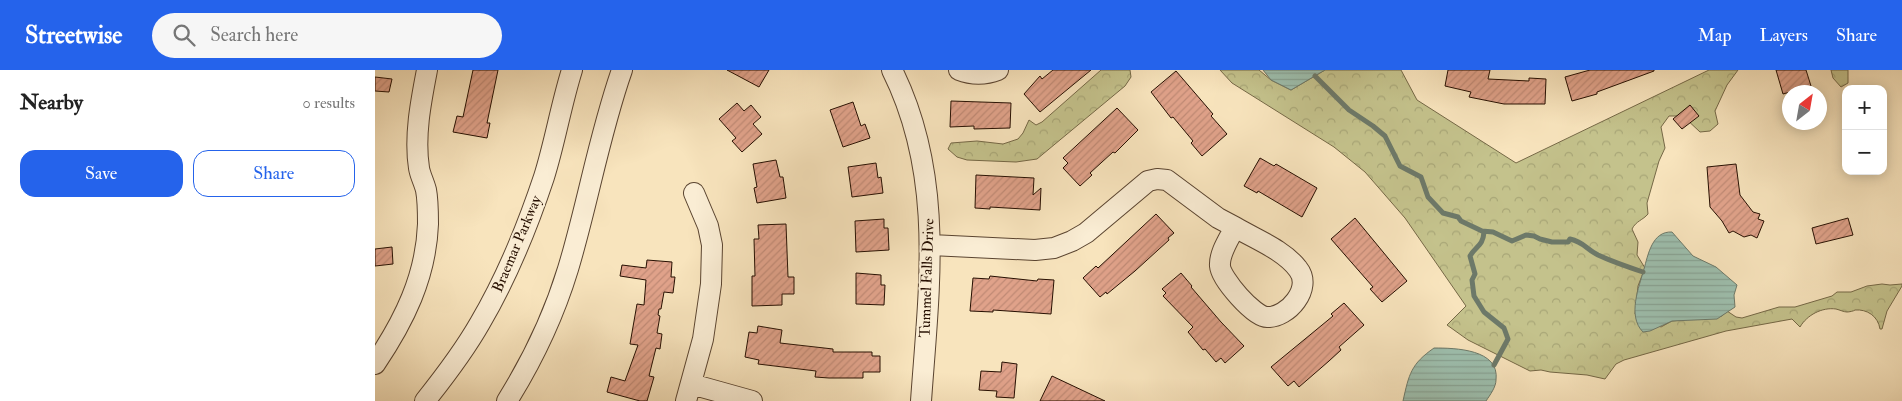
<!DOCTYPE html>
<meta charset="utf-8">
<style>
body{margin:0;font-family:"IM FELL Double Pica",serif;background:#f6f6f6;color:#222}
.controls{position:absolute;right:15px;top:15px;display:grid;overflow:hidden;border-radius:10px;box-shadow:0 2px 12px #0003}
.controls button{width:45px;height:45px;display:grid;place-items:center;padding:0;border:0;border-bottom:1px solid #e0e0e0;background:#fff;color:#222;font:25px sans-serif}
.compass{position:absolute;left:1407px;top:15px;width:45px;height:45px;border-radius:50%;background:#fff;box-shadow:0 2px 12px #0003;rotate:31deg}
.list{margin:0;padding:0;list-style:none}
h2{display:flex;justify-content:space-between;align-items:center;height:65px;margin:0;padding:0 20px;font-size:21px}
h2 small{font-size:16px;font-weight:400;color:#767676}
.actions{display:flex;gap:10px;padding:15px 20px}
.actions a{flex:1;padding:11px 0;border:1px solid #2563eb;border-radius:15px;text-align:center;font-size:18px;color:#2563eb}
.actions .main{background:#2563eb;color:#fff}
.icon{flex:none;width:28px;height:28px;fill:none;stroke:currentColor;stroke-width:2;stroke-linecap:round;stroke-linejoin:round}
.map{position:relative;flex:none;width:1527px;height:331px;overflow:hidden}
header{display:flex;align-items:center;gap:30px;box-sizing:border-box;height:70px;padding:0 25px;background:#2563eb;color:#fff}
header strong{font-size:24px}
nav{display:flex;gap:28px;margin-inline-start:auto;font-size:18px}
.search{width:350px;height:45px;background:#f6f6f6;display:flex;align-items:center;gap:12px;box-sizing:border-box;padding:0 18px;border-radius:28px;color:#767676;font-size:19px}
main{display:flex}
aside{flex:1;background:#fff}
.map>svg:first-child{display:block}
.forest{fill:url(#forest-crowns);stroke:#756846}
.water{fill:url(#water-rules);stroke:#6d7969}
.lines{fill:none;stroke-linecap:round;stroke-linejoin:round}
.stream{stroke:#6d7969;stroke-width:5}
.building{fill:url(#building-hatch);stroke:#260f01}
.minor-casing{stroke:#5a4430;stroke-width:22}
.minor{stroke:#faedd4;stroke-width:20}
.labels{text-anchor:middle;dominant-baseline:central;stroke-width:4;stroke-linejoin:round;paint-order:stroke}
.street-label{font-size:15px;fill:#260f01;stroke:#faedd4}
</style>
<header>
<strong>Streetwise</strong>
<div class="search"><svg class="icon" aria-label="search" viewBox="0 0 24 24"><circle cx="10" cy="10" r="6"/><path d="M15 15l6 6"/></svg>Search here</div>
<nav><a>Map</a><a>Layers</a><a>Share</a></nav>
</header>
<main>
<aside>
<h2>Nearby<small>0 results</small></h2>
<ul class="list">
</ul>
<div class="actions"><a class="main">Save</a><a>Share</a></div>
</aside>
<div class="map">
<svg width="1527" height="331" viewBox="0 0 1527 331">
<defs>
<pattern id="forest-crowns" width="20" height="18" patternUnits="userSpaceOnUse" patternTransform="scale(1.25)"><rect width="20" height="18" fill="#c4c28c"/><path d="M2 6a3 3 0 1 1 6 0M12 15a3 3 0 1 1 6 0" fill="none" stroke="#a8a677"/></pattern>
<pattern id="water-rules" width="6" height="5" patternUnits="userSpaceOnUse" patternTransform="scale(1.25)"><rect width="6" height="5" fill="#9dbfae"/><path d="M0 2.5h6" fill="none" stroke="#87a394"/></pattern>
<pattern id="building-hatch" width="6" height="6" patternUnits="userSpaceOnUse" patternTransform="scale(1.25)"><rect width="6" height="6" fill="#e0a28a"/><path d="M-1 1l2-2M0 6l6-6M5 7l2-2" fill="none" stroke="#c08a75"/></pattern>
</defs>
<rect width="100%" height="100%" fill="#f8e4bd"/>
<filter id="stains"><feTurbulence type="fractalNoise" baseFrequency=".004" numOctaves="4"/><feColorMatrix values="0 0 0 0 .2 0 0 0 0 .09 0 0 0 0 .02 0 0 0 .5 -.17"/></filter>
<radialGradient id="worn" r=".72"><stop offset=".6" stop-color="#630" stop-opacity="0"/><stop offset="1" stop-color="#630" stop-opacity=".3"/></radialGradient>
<path class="forest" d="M 726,0 L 755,0 L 756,7 L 750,16 L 662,89 L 641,92 L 592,90 L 582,87 L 573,79 L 576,73 L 602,71 L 628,74 L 643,69 L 648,63 L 654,50 L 661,55 L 667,52 Z
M 845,0 L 884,0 L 896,10 L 916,20 L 950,0 L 1026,0 L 1042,30 L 1141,93 L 1334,0 L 1363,0 L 1352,15 L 1340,41 L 1343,54 L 1335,61 L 1325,62 L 1308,46 L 1294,46 L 1286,57 L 1290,78 L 1284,91 L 1272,133 L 1273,144 C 1268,150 1261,151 1257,159 L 1263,172 L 1262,185 L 1270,198 L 1263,216 L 1260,244 L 1286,257 L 1297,251 L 1347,246 L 1352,241 L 1361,247 L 1367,248 L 1404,237 L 1420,237 L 1457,226 L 1462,222 L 1476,222 L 1492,216 L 1507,214 L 1515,215 L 1527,214 L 1527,216 L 1512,241 L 1507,259 L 1505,259 C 1503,246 1492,239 1480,240 C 1479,241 1474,242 1472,242 C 1469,242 1465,240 1461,239 C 1447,237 1432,245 1425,257 L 1417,249 L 1351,261 L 1249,290 L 1241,294 L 1230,309 L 1212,305 L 1175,302 L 1166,300 L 1155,301 L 1093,270 L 1072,255 L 1091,236 L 1030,148 L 990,102 L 959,77 L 857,13 Z
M 1456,0 L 1473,0 L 1473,13 L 1466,17 L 1458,8 Z"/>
<path class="water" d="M 888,0 L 950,0 L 916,20 L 896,10 Z
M 1297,162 L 1318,186 L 1341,197 L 1362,215 L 1359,225 L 1360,237 L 1342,249 L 1297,251 L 1275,261 L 1268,262 C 1252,246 1264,217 1269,199 C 1273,185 1277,161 1297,162 Z
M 1059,278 C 1080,278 1125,279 1121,310 C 1121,317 1115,325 1111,331 L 1028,331 C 1034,304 1036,294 1059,278 Z"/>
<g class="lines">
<path class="stream" d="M 940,6 L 974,40 L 998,56 L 1010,66 L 1025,96 L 1046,107 L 1053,127 L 1068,143 L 1083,147 L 1086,151 L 1107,161 L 1118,162 L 1137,171 L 1151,165 L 1159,166 L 1165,169 L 1177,172 L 1193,172 L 1195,169 C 1209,172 1211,179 1223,185 C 1238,192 1253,197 1268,202
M 1109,162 C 1108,176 1101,176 1095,186 L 1100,204 L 1097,210 L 1099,226 L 1109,242 L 1129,258 L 1133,269 L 1119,295"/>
</g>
<path class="building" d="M 98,0 L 123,0 L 112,53 L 115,53 L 112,68 L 78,62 L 82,46 L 88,47 Z
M 352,0 L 394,0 L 384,17 Z
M 678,0 L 716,0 L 665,42 L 649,24 L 665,6 L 667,9 Z
M 1073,0 L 1115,0 L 1113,9 L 1154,11 L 1154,8 L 1171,9 L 1170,34 L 1129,34 L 1094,27 L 1096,22 L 1070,16 Z
M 1215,0 L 1279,0 L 1279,1 L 1222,22 L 1222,24 L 1197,31 L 1190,7 Z
M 1401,0 L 1431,0 L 1436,16 L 1408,24 Z
M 801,1 L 838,44 L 836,46 L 852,64 L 827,86 L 816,73 L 818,71 L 798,47 L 796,48 L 776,22 Z
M 0,7 L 17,9 L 14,22 L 0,21 Z
M 576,31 L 636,33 L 635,58 L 599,59 L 599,56 L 575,57 Z
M 478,32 L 486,56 L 490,54 L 495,68 L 468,77 L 455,40 Z
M 362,33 L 369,41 L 376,35 L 386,47 L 378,54 L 387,64 L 367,82 L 357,71 L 361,68 L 344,49 Z
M 1315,35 L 1324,46 L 1307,59 L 1298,49 Z
M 742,38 L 763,60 L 740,83 L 738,82 L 715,103 L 717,105 L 705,116 L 688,98 L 693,93 L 688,88 Z
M 885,88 L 899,96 L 901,94 L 942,118 L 927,147 L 883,121 L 882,123 L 869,116 Z
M 401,90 L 405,107 L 408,107 L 411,128 L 382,133 L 379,118 L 382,117 L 378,94 Z
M 501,93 L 503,108 L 506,107 L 508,123 L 477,127 L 473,97 Z
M 1361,94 L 1365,125 L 1378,142 L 1385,144 L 1383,149 L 1389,151 L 1382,168 L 1376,165 L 1369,167 L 1358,161 L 1354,163 L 1347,151 L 1335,137 L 1332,97 Z
M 601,105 L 659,108 L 658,125 L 666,118 L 665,140 L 615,137 L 615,139 L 600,138 Z
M 781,144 L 799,163 L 793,168 L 794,170 L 760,201 L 732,224 L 731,222 L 725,227 L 708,208 L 721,196 L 723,198 Z
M 980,148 L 1032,211 L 1007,232 L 995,219 L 998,217 L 956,169 Z
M 1473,148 L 1478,165 L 1441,174 L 1437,158 Z
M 509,149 L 509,158 L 513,158 L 514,180 L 481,182 L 480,151 Z
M 411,154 L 413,207 L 419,207 L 419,224 L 407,224 L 407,235 L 377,236 L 377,206 L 380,206 L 379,169 L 384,169 L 383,155 Z
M 17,177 L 18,194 L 0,196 L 0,179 Z
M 272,190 L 297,192 L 296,207 L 300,207 L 298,223 L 289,222 L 286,239 L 284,239 L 283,245 L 285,246 L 282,263 L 287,264 L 285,279 L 281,278 L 274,306 L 279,307 L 272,331 L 265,331 L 232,322 L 236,307 L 250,311 L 263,275 L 255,274 L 262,234 L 269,235 L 271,210 L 245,206 L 247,195 L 271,198 Z
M 481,203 L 506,205 L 506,215 L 510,215 L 509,235 L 481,234 Z
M 806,203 L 817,216 L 816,217 L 846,252 L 869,276 L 850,293 L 846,288 L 841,292 L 830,279 L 828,280 L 813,262 L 818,257 L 788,226 L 791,223 L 787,219 Z
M 615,206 L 662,211 L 663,209 L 679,210 L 676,244 L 618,240 L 618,242 L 595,241 L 598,208 L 614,209 Z
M 969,233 L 989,255 L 964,277 L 966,280 L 954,291 L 924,317 L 919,311 L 913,316 L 896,297 L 958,246 L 956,244 Z
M 383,256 L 407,260 L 405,273 L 458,279 L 458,282 L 497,282 L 497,286 L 505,286 L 505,302 L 488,302 L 488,308 L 454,308 L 440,307 L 441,301 L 383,294 L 384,290 L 370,287 L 374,262 L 382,263 Z
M 627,292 L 642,294 L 639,328 L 621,327 L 622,321 L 604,320 L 606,301 L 626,302 Z
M 677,306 L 730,331 L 665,331 Z"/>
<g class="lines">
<defs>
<path id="minor" d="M 517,0 C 570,106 554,218 546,331
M 584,0 C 597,5 610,5 623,0
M 556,175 L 660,180 L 679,178 L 697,171 L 711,163 L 773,111 L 782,109 L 792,110 L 843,148 L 860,157 C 854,169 844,183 845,196 C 846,209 879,247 892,247 C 913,248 938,218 923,199 C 909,180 880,169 860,157
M 0,294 C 29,251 51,207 53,154 C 53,143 53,130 51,120 C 49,112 45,105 44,98 C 39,66 46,31 52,0
M 316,314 L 377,331
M 50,331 C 70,306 89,281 105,253 C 132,207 152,158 169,107 C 180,72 186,35 197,0
M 132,331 C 157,291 179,245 193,199 C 213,133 224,65 247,0
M 311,331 L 328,269 L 336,214 L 337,175 L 333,156 L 319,123"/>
</defs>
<use href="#minor" class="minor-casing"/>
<use href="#minor" class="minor"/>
</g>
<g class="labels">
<g class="street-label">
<text transform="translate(142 174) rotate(-67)">Braemar Parkway</text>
<text transform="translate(552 208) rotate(-88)">Tummel Falls Drive</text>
</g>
</g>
<rect width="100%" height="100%" filter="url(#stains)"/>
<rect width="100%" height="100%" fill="url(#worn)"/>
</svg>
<div class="controls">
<button>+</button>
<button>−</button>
</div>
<svg class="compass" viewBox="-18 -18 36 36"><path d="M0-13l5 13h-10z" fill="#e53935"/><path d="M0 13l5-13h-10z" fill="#767676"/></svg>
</div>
</main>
